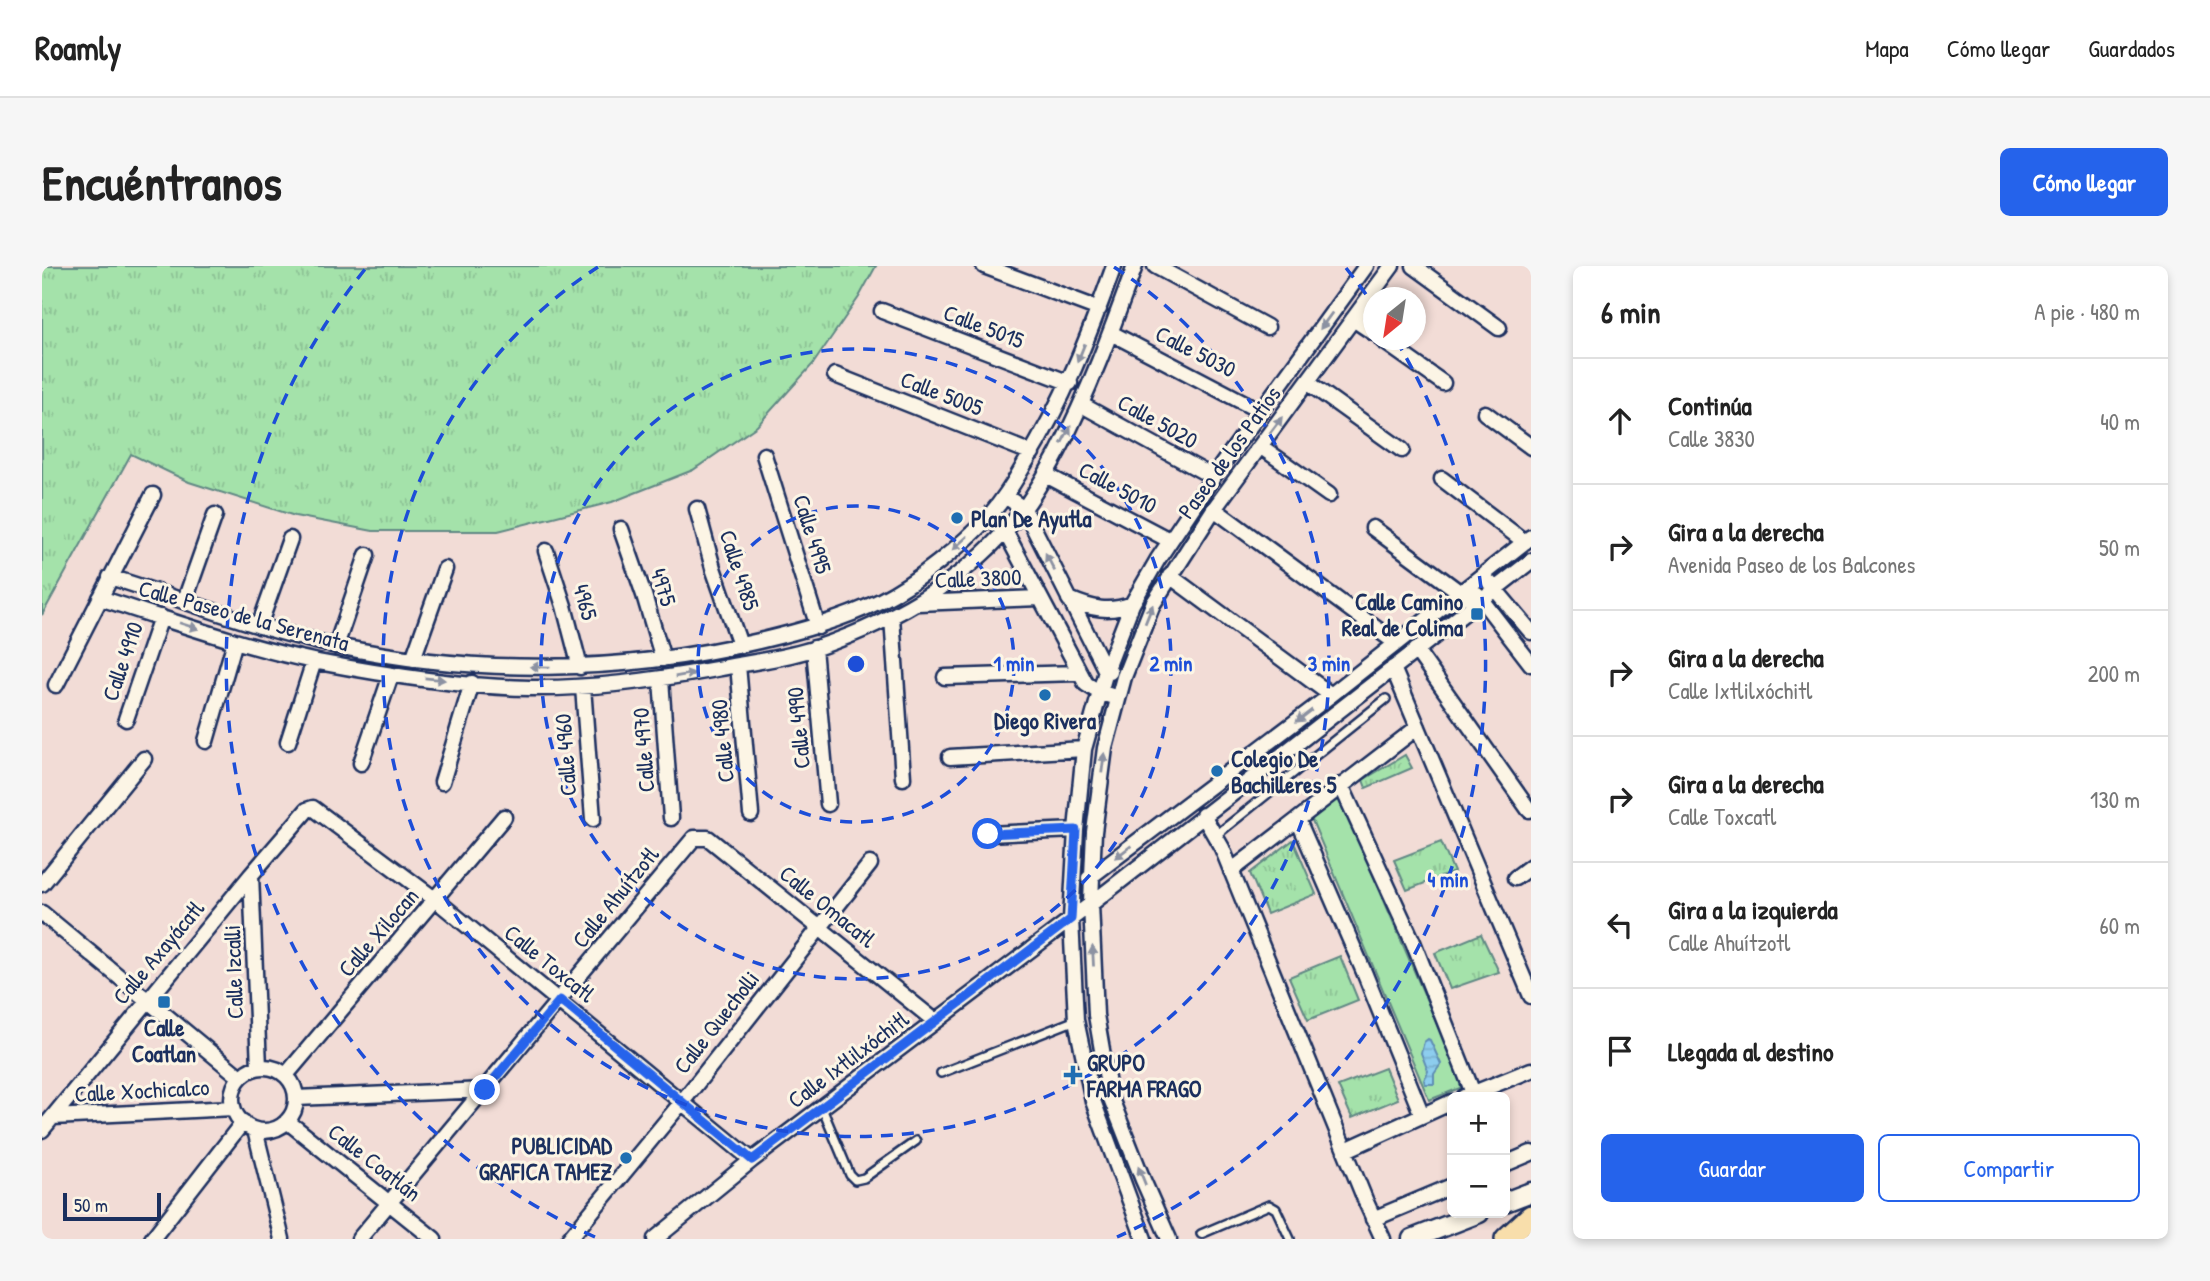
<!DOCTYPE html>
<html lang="es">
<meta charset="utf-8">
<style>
body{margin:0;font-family:"Patrick Hand",sans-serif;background:#f6f6f6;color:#222}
.controls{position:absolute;right:21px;bottom:21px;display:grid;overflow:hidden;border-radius:10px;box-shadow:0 4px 10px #0003}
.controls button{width:63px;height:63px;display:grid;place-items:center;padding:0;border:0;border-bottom:2px solid #e0e0e0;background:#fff;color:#222;font:35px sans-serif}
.compass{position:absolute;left:1321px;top:21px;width:63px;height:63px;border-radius:50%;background:#fff;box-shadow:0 4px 10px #0003;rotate:210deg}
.scale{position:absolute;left:21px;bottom:18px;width:98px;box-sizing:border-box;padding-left:7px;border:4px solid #1b2f5e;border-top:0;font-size:19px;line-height:24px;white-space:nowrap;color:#1b2f5e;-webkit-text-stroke:5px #fcf5e5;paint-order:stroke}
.stop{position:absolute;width:21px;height:21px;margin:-16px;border:5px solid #2563eb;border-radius:50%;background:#fff}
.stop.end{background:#2563eb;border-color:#fff;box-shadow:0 2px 7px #0008}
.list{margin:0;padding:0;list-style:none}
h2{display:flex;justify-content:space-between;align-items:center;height:91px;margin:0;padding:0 28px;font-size:30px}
h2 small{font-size:23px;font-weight:400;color:#767676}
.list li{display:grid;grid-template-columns:46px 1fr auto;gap:21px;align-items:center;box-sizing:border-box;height:126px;padding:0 28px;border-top:2px solid #e0e0e0}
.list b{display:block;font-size:26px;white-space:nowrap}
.list p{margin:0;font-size:23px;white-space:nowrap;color:#767676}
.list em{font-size:23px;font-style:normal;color:#767676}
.actions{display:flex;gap:14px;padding:21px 28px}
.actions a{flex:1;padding:16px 0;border:2px solid #2563eb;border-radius:10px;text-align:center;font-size:24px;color:#2563eb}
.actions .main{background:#2563eb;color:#fff}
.icon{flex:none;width:38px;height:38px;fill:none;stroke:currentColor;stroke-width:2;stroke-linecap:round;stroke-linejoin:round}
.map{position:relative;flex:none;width:1489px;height:973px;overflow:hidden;border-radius:10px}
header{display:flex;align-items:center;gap:42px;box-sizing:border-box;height:98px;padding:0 35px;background:#fff;border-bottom:2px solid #e0e0e0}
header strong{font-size:33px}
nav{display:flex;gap:38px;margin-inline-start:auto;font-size:24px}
.intro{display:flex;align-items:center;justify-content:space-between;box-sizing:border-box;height:168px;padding:0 42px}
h1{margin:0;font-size:49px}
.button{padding:18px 32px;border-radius:10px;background:#2563eb;color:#fff;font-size:24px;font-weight:700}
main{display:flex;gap:42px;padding:0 42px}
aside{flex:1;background:#fff;border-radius:10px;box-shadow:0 4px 10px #0003}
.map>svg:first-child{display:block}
.grass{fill:url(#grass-tufts);stroke:#608884;stroke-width:2}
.green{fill:#a4e2aa;stroke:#608884;stroke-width:2}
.water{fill:url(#water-rules);stroke:#5f8eb4;stroke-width:2}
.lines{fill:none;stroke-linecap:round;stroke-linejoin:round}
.service-casing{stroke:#1b2f5e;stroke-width:12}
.minor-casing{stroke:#1b2f5e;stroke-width:19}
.tertiary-casing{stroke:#1b2f5e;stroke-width:23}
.primary-casing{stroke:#1b2f5e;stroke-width:26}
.service{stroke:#fcf5e5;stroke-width:7}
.minor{stroke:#fcf5e5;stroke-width:14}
.tertiary{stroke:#fcf5e5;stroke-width:18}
.primary{stroke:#f8deab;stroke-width:21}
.oneway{fill:#8c92a2}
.route{stroke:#2563eb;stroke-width:9}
.ring{fill:none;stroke:#1d4ed8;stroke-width:3.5;stroke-dasharray:12 9}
.poi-dot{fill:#1f6fb2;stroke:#fcf5e5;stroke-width:2.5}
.labels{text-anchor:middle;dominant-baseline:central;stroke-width:6;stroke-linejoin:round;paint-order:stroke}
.street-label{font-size:23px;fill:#1b2f5e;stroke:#fcf5e5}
.poi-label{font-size:23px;font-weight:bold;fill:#1b2f5e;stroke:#fcf5e5;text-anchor:start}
.centre{fill:#1d4ed8;stroke:#fcf5e5;stroke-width:3.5}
.ring-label{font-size:21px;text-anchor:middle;font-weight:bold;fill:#1d4ed8;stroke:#fcf5e5;stroke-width:6;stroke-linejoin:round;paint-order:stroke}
</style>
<header>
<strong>Roamly</strong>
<nav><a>Mapa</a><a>Cómo llegar</a><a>Guardados</a></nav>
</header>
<div class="intro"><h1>Encuéntranos</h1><a class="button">Cómo llegar</a></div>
<main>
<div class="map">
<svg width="1489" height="973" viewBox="0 0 1489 973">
<defs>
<pattern id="grass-tufts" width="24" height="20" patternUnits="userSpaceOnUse" patternTransform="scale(1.75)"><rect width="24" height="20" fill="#a4e2aa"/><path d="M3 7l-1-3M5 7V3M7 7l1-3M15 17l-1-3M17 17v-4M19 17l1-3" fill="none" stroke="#8dc295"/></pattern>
<pattern id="water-rules" width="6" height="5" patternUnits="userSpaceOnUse" patternTransform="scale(1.75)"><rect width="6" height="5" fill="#8dcdee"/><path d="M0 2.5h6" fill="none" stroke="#79b0ce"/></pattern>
</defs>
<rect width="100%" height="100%" fill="#f2dcd6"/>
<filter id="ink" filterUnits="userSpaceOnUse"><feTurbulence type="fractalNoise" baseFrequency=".0143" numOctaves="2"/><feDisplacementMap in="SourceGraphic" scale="14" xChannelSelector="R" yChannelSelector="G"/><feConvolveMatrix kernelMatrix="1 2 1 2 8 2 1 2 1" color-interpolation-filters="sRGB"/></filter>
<g filter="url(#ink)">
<path class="grass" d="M 0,0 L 834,0 L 817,31 L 771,98 L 715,160 L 651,204 L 570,236 L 456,265 L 331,265 L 253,250 L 147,216 L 89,188 L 0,349 Z
M 1363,489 L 1370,502 L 1324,522 L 1321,514 Z
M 1251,574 L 1274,628 L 1225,648 L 1208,607 Z
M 1399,576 L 1412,606 L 1365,624 L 1352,594 Z
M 1439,668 L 1457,706 L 1408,723 L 1393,687 Z
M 1298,690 L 1316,734 L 1266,754 L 1247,711 Z
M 1343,802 L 1356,833 L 1310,852 L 1296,820 Z"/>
<path class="green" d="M 1297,529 L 1420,817 L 1418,822 L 1387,834 L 1269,552 Z"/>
<path class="water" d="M 1386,773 L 1388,774 L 1399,798 L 1392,808 L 1392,818 L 1383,818 L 1382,814 L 1386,805 L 1379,787 L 1382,776 Z"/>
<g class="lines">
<defs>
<path id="service" d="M 1173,570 L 1344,433
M 899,807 L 1034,754
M 780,842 L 808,909 L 813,914 L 822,912 L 874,875
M 1159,968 L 1227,939 L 1234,943 L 1248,973"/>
<path id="minor" d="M 942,0 L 1057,43
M 1113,0 L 1225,61
M 1372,0 L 1457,62
M 840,45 L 1028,117
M 1311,53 L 1332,67
M 1069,67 L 1218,145
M 1340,74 L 1401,117
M 793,109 L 990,187
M 1265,116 L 1360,184
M 1040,139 L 1171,211
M 1443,147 L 1489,181
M 1218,180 L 1287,229
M 722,189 L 776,361
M 1004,209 L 1127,274
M 1400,213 L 1483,276
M 963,230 L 982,243 L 1064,405 L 1068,406
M 655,243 L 671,302 L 698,379
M 1172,243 L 1354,377
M 946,251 L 963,265 L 1044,418 L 1057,426 L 1076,432
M 1331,262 L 1424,331
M 579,263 L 602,329 L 621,393
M 504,285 L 522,340 L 538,401
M 1128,310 L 1289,429
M 68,311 C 143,334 218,364 295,380 C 434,409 579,408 717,375 C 759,365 799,354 838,335 C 874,317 921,279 948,249 C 961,234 972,217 982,199 C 1021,136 1047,70 1072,0
M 1447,316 L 1489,366
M 1435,328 L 1489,398
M 58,332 C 130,355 202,381 276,396 C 344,409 418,421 488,422 C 549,423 609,415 669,404 C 703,397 741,393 774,382 C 854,355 928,312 980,245 C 994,227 1005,206 1016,186 C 1047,126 1070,63 1093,0
M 1027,333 C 1050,343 1067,347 1090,338
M 143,334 L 173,249
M 876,337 L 997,332
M 850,351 L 861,512
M 217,360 L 248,273
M 294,380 L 325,289
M 772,382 L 786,538
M 1374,384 L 1487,544
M 371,393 L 403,303
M 696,399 L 709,548
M 1351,402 L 1489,730
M 903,411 L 1037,407
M 619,413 L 629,552
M 14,419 L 111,229
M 541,421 L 551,553
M 84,453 L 119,351
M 164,475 L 193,375
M 246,476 L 272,395
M 908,491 L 1042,483
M 319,497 L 349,409
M 400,516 L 430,417
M 1299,519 L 1371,676 L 1431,827
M 1161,549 L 1180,582 L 1324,936 L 1341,973
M 1256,554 L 1322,706 L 1380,849
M 946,568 L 1034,564
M 1189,605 L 1376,461
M 209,609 L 217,801
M 1047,612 L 1289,429 L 1489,271
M 1473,612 L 1489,600
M 0,618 L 102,493
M 0,647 L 198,811
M190 833a32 32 0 1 1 64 0a32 32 0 1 1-64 0Z
M 244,809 L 462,551
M 1422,831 L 1489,804
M 254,832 L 443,824
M 11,851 L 191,842
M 245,855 L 392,973
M 0,864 L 209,609 L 265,544 L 271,542 L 394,634 L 710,894
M 213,864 L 240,973
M 1304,884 L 1410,836
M 1463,898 L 1489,887
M 1331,953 L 1410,920
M 110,973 L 201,856
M 317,973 L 652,572 L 666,572 L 893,755
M 527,973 L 640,836 L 828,598
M 613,973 L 710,894 L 1049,638 L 1489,295
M 1102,973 L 1051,835 L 1034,754 L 1029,653 L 1034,564 L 1042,483 L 1064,405 L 1090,338 L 1116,293 L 1171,211 L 1324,0
M 1127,973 L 1101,914 L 1068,830 L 1054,749 L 1049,638 L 1050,610 L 1052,566 L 1063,482 L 1082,411 L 1111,338 L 1172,243 L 1350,0"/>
<path id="tertiary" d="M 1463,936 L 1489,926
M 1370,973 L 1437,947"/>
<path id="primary" d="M 1464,973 L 1489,950"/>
</defs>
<use href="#service" class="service-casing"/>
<use href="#minor" class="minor-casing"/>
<use href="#tertiary" class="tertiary-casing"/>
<use href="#primary" class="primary-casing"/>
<use href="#service" class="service"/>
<use href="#minor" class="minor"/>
<use href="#tertiary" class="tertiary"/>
<use href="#primary" class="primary"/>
</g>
<defs><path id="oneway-solid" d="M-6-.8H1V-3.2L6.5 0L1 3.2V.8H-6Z" transform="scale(1.75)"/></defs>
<g class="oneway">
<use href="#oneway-solid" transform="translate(1284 55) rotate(126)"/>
<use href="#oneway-solid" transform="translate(1039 87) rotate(112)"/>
<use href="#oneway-solid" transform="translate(1234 159) rotate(-53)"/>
<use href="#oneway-solid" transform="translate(1024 169) rotate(-62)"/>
<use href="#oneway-solid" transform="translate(918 277) rotate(138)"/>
<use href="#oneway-solid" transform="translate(1008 296) rotate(-117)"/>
<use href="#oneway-solid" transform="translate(1107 348) rotate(-68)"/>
<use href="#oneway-solid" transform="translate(147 360) rotate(18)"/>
<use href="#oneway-solid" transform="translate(498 401) rotate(-179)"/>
<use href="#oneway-solid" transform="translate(643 409) rotate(-10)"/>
<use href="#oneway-solid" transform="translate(393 413) rotate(6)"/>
<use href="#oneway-solid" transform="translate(1262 450) rotate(143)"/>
<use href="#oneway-solid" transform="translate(1061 497) rotate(-83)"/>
<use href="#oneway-solid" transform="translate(1081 586) rotate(143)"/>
<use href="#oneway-solid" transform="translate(1051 690) rotate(-93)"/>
<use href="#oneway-solid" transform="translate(1100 910) rotate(-112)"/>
</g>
</g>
<g class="lines" filter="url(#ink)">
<path class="route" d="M 443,824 L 518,734 L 710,894 L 1029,653 L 1034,564 L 946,568"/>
</g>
<g class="ring">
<circle cx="814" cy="398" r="158"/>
<circle cx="814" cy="398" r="315"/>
<path d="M1072 1A473 473 0 1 1 556 1"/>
<path d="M553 971A630 630 0 0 1 324 2M1304 2A630 630 0 0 1 1330 37M1354 74A630 630 0 0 1 1075 971"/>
</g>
<g class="poi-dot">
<circle cx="915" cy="252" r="7"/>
<rect x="1428" y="341" width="14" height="14" rx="3.5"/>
<circle cx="1003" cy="429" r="7"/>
<circle cx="1175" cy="505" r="7"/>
<rect x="115" y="729" width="14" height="14" rx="3.5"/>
<path d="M1027.5 798.5h7v7h7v7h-7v7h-7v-7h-7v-7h7z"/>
<circle cx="584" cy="892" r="7"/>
</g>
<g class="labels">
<g class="street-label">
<text transform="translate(942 60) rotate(21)">Calle 5015</text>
<text transform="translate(1154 85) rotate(27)">Calle 5030</text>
<text transform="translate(900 127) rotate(21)">Calle 5005</text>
<text transform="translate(1116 155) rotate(29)">Calle 5020</text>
<text transform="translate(1187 186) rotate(-54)">Paseo de los Patios</text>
<text transform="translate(1076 221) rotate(28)">Calle 5010</text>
<text transform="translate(771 268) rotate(73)">Calle 4995</text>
<text transform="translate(698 304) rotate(72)">Calle 4985</text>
<text transform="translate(936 312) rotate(-2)">Calle 3800</text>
<text transform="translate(622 321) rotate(72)">4975</text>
<text transform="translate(544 336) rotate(74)">4965</text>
<text transform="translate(202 349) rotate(15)">Calle Paseo de la Serenata</text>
<text transform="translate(80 395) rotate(-71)">Calle 4910</text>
<text transform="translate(756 462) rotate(-95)">Calle 4990</text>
<text transform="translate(680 475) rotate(-95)">Calle 4980</text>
<text transform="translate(601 484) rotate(-94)">Calle 4970</text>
<text transform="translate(523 489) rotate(-94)">Calle 4960</text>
<text transform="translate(573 631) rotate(-51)">Calle Ahuítzotl</text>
<text transform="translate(786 640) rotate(39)">Calle Omacatl</text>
<text transform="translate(336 666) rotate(-49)">Calle Xilocan</text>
<text transform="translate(116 686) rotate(-50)">Calle Axayácatl</text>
<text transform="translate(508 697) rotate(39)">Calle Toxcatl</text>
<text transform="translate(191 706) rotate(-92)">Calle Izcalli</text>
<text transform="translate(674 756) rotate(-52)">Calle Quecholli</text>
<text transform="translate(806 793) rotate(-37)">Calle Ixtlilxóchitl</text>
<text transform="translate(100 824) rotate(-3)">Calle Xochicalco</text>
<text transform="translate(333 896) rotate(38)">Calle Coatlán</text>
</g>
<g class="poi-label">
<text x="929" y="252">Plan De Ayutla</text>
<text x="1421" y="335" text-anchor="end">Calle Camino<tspan x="1421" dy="26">Real de Colima</tspan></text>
<text x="1003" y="454" text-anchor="middle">Diego Rivera</text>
<text x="1189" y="492">Colegio De<tspan x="1189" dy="26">Bachilleres 5</tspan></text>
<text x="122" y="761" text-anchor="middle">Calle<tspan x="122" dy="26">Coatlan</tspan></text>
<text x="1045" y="796">GRUPO<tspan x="1045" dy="26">FARMA FRAGO</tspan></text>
<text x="570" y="879" text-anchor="end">PUBLICIDAD<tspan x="570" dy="26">GRAFICA TAMEZ</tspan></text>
</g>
</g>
<circle cx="814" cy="398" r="10" class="centre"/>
<g class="ring-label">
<text x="972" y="405">1 min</text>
<text x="1129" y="405">2 min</text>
<text x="1287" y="405">3 min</text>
<text x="1406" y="621">4 min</text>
</g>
</svg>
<div class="controls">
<button>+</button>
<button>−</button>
</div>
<svg class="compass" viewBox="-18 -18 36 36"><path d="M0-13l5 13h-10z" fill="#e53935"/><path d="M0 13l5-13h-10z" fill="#767676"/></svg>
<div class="scale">50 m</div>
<div class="stop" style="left:946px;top:568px"></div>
<div class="stop end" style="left:443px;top:824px"></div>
</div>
<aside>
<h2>6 min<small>A pie · 480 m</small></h2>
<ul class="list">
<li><svg class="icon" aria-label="ahead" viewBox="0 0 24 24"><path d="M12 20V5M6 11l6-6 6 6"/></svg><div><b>Continúa</b><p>Calle 3830</p></div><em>40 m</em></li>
<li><svg class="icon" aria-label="right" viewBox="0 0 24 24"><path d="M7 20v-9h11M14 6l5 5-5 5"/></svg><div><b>Gira a la derecha</b><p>Avenida Paseo de los Balcones</p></div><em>50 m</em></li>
<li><svg class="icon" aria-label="right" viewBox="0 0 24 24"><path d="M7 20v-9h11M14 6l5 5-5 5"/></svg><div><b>Gira a la derecha</b><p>Calle Ixtlilxóchitl</p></div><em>200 m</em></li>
<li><svg class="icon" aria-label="right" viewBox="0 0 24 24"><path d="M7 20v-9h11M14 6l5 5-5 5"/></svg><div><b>Gira a la derecha</b><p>Calle Toxcatl</p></div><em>130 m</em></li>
<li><svg class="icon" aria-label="left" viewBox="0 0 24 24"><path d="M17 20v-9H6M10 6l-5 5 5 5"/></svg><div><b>Gira a la izquierda</b><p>Calle Ahuítzotl</p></div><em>60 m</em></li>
<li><svg class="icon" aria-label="arrive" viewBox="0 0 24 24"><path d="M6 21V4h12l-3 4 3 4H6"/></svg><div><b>Llegada al destino</b></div></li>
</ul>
<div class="actions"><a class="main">Guardar</a><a>Compartir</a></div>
</aside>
</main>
